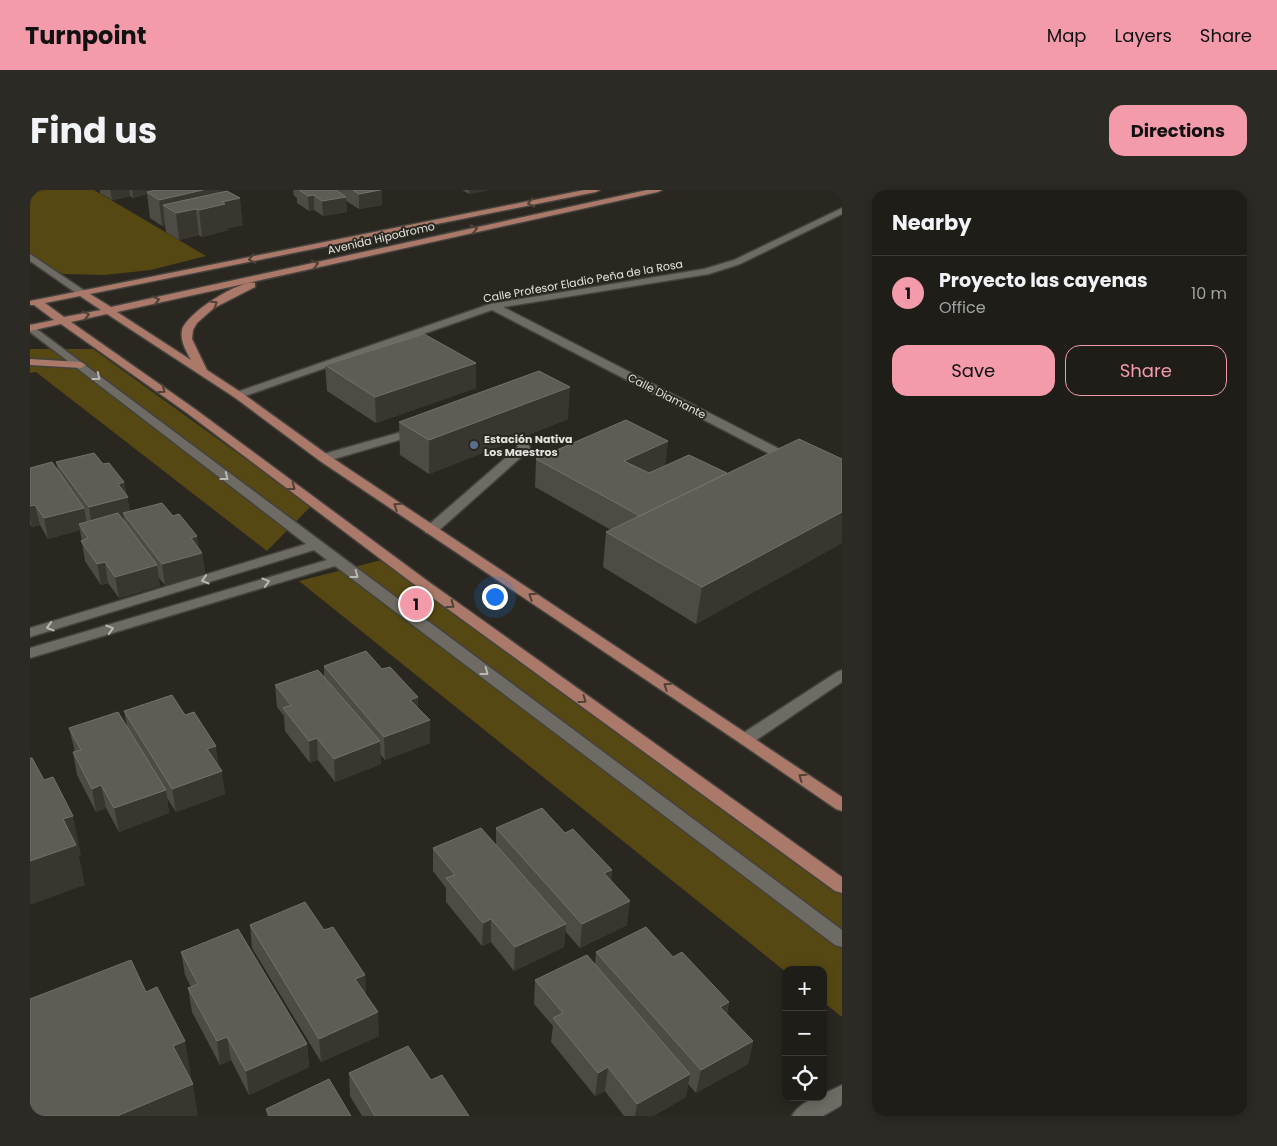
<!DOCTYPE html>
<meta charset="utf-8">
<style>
body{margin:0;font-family:Poppins,sans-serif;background:#2c2a25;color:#f1f3f6}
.controls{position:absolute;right:15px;bottom:15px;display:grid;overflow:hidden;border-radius:10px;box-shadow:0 2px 12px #0003}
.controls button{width:45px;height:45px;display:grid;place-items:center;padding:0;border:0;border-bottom:1px solid #3c3b37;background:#1f1d18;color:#f1f3f6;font:25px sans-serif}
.you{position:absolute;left:464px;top:406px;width:18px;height:18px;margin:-12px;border:4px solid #fff;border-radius:50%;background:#1a73e8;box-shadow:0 0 0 8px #1a73e833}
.badge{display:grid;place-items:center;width:32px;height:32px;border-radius:50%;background:#f39aab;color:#111;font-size:16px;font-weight:700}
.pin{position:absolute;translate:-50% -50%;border:2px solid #fff;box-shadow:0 1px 5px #0006}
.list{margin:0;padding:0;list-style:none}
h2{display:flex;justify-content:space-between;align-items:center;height:65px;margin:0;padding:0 20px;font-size:21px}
h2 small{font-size:16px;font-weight:400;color:#a1a2a2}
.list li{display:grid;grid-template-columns:32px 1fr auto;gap:15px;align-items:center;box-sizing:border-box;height:75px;padding:0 20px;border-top:1px solid #3c3b37}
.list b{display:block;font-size:19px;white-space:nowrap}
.list p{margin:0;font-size:16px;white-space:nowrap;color:#a1a2a2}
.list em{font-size:16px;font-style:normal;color:#a1a2a2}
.actions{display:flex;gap:10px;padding:15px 20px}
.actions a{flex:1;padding:11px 0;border:1px solid #f39aab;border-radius:15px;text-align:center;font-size:18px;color:#f39aab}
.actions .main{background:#f39aab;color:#111}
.icon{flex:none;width:28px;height:28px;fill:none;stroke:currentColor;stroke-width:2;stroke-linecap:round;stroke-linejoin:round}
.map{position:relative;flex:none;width:812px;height:926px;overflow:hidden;border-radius:15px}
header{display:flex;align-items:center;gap:30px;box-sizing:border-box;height:70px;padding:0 25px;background:#f39aab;color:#111}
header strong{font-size:24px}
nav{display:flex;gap:28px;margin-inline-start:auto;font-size:18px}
.intro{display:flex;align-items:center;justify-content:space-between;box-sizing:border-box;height:120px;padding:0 30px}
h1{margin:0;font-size:35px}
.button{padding:12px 22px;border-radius:15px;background:#f39aab;color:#111;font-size:18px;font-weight:700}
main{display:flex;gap:30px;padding:0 30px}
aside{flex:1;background:#1f1d18;border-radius:15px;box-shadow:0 2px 12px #0003}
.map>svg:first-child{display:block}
.green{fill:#564813}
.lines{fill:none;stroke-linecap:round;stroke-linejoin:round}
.minor-casing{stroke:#44423d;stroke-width:3}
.major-casing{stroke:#44423d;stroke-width:3}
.minor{fill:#6d6b63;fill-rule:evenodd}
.major{fill:#aa7969;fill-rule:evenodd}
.wall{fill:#4e4b44}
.shaded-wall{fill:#39362f}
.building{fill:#5e5c55;stroke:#73716a}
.oneway{stroke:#504036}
.oneway2{stroke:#bab8b2}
.service-dot{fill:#5c6f8a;stroke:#292720;stroke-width:2}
.labels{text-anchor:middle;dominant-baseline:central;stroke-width:4;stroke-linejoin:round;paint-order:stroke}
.far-street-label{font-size:11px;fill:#e3e2dd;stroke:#292720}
.far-poi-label{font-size:11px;font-weight:bold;fill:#e3e2dd;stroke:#292720;text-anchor:start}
</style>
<header>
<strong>Turnpoint</strong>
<nav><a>Map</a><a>Layers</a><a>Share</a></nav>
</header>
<div class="intro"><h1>Find us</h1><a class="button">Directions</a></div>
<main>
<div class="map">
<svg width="812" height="926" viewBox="0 0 812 926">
<rect width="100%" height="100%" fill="#292720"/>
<path class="green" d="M 0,0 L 64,0 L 176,66 L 121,80 L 74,85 L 33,84 L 0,66 Z
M 0,159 L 63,159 L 281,316 L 237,361 L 6,182 L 0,183 Z
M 359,368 L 812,699 L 812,827 L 793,812 L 793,780 L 756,780 L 756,782 L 269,391 Z"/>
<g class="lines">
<defs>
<path id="minor" d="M 812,18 L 812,24 L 710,74 L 679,84 L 473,117 L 765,267 L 767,270 L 765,273 L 757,273 L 462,120 L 212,207 L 204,207 L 202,205 L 204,203 L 460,114 L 674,79 L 704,70 Z
M 0,64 L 55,101 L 55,105 L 49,105 L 0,71 Z
M 0,134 L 812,740 L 812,757 L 805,755 L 305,376 L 0,468 L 0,458 L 297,370 L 284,360 L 0,447 L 0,438 L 276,354 L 0,142 Z
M 389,237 L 395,241 L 393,243 L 294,272 L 288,268 L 290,265 Z
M 490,244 L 494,245 L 500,258 L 498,261 L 406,343 L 396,343 L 394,340 L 396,337 L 488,257 L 484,248 Z
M 812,480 L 812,492 L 722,553 L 716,554 L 710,553 L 708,549 L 710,545 L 807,482 Z
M 812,895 L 812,915 L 793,926 L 762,926 C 767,916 782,907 793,907 L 793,904 Z"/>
<path id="major" d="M 554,0 L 570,0 L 566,2 L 60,104 L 81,117 L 617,0 L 632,0 L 628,2 L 87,122 L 161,170 C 156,161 150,151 152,140 C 157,123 209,90 225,93 L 225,97 L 184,118 L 167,133 L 163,140 L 162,149 L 177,180 L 212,203 L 298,265 L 812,607 L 812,621 L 806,619 L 710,553 L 290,271 L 204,207 L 77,124 L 41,132 L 165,219 L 399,392 L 812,687 L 812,703 L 805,701 L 389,398 L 157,223 L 31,134 L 0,141 L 0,135 L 24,130 L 4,115 L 0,115 L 0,111 ZM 50,106 L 71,120 L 34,127 L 15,113 Z
M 0,169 L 51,172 L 56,175 L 51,178 L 0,175 Z"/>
</defs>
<use href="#minor" class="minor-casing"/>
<use href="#major" class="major-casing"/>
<use href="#minor" class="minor"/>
<use href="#major" class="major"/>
</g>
<path class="wall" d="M 70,0 L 192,0 L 192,2 L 213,35 L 198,38 L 198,40 L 172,47 L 169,45 L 149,50 L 136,42 L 135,35 L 132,36 L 120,28 L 117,4 L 103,8 L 100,6 L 82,10 L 70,3 Z
M 263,0 L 352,0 L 352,15 L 329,19 L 316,11 L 317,22 L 293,26 L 284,20 L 279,21 L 267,13 L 267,8 L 264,6 Z
M 432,0 L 459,0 L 439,4 Z
M 295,175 L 446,198 L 346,233 L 297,201 Z
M 538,229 L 399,284 L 370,265 L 369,232 Z
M 506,269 L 635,276 L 697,283 L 812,269 L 812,353 L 666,434 L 573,377 L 576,342 L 581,340 L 505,297 Z
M 26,272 L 73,274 L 94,292 L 100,321 L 169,358 L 172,363 L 175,384 L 135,395 L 128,387 L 130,396 L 89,408 L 78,393 L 71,395 L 55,371 L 50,340 L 18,349 L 10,335 L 2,337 L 0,334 L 0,278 L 28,281 Z
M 294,476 L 352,479 L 388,518 L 400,553 L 355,570 L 350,564 L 351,574 L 305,592 L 288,570 L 280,573 L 255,541 L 254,526 L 247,517 L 245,495 L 294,487 Z
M 94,521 L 188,575 L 195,604 L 146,622 L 137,608 L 139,623 L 89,642 L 76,618 L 66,622 L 47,585 L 43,562 L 45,562 L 39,538 L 97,536 Z
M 466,638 L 535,643 L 582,680 L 581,691 L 597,735 L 550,758 L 535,741 L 534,757 L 484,781 L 461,752 L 452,756 L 416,712 L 416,698 L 403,681 L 403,658 L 466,654 Z
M 220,735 L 294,740 L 335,785 L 336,806 L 349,846 L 291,872 L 222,758 Z
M 151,762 L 277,854 L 279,877 L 219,905 L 201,870 L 190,875 L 162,822 L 158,798 L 161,797 L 155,785 Z
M 566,762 L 643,767 L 699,812 L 697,824 L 723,851 L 718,874 L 666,903 L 658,894 L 656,907 L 623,926 L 594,926 L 575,901 L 565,906 L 521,852 L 523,836 L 504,814 L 505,790 L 565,774 Z
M 319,883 L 401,890 L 439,926 L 332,926 L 320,906 Z
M 236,919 L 321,926 L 237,926 Z"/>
<path class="shaded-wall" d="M 80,0 L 100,0 L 100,6 L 82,10 Z
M 102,0 L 128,0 L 117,2 L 117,4 L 103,8 Z
M 173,0 L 192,0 L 193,12 L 210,8 L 213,35 L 198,38 L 198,40 L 172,47 L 169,20 L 166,19 L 169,45 L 149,50 L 146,23 L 133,15 L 135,35 L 132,36 L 129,10 Z
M 352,0 L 352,15 L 329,19 L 329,4 Z
M 439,0 L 459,0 L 439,4 Z
M 284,5 L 284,20 L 279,21 L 278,6 Z
M 316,7 L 317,22 L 293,26 L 292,11 Z
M 446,173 L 446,198 L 346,233 L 345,207 Z
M 540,197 L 538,229 L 399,284 L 399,250 Z
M 638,251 L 635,278 L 591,298 L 594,271 Z
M 94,292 L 101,327 L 93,323 L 94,329 L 62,338 L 59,317 L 88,294 Z
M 5,315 L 10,335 L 2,337 L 0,327 L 0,316 Z
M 54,318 L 58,338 L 49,334 L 50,340 L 18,349 L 14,328 Z
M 812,322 L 812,353 L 666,434 L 672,397 Z
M 167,346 L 170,363 L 172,363 L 175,384 L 135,395 L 132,374 L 161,348 Z
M 75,372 L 78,393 L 71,395 L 67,374 Z
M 127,375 L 130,396 L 89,408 L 85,387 Z
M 388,507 L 388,529 L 380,510 Z
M 400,530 L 400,553 L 355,570 L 354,547 Z
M 287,548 L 288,570 L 280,573 L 279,551 Z
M 350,551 L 351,574 L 305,592 L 304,569 Z
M 186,556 L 189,578 L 177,559 Z
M 192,581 L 195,604 L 146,622 L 142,599 Z
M 71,595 L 76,618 L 66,622 L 62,599 Z
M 136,600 L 139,623 L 89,642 L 84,618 Z
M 43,626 L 51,665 L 49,666 L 55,695 L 0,715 L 0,671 L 33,629 Z
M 582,680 L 579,703 L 574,683 Z
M 600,711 L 597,735 L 550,758 L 552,734 Z
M 461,729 L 461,752 L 452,756 L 453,733 Z
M 536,734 L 534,757 L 484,781 L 485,757 Z
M 335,785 L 336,808 L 325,789 Z
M 699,812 L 694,835 L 690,817 Z
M 348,822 L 349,846 L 291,872 L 289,849 Z
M 197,847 L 201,870 L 190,875 L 187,851 Z
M 155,851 L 162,891 L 151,897 L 143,856 Z
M 723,851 L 718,874 L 666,903 L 671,880 Z
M 277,854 L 279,877 L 219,905 L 216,881 Z
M 578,877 L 575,901 L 565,906 L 568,883 Z
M 660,884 L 656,907 L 623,926 L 605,926 L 607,914 Z
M 163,894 L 168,926 L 87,926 Z"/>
<path class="building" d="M 127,0 L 173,0 L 129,10 L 117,2 Z
M 269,0 L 306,0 L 316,7 L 292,11 L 284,5 L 278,6 Z
M 323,0 L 350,0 L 329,4 Z
M 197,1 L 210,8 L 192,12 L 195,14 L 169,20 L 166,19 L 146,23 L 133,15 Z
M 394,144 L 446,173 L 345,207 L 295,175 Z
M 509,181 L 540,197 L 399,250 L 369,232 Z
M 596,230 L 638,251 L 594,271 L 619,283 L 659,265 L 697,283 L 610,326 L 506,269 Z
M 769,249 L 812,269 L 812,322 L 672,397 L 576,342 Z
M 64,263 L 73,274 L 79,273 L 94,292 L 88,294 L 98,307 L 59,317 L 26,272 Z
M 22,272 L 54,318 L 14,328 L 5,315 L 0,316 L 0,278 Z
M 132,313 L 143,326 L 149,324 L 167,346 L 161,348 L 172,363 L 132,374 L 93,323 Z
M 88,323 L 127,375 L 85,387 L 75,372 L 67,374 L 51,351 L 58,348 L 49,334 Z
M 336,461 L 352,479 L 360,477 L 388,507 L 380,510 L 400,530 L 354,547 L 294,476 Z
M 288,480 L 350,551 L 304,569 L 287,548 L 279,551 L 253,518 L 261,515 L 245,495 Z
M 142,505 L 155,525 L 164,522 L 186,556 L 177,559 L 192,581 L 142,599 L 94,521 Z
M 88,522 L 136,600 L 84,618 L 71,595 L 62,599 L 43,562 L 51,560 L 39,538 Z
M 0,568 L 2,568 L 14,590 L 23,587 L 43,626 L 33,629 L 46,655 L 0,671 Z
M 512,618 L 535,643 L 543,639 L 582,680 L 574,683 L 600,711 L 552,734 L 466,638 Z
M 451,638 L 536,734 L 485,757 L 461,729 L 453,733 L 416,688 L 425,685 L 403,658 Z
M 275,712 L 294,740 L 303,737 L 335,785 L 325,789 L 348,822 L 289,849 L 220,735 Z
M 616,737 L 643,767 L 652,762 L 699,812 L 690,817 L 723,851 L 671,880 L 566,762 Z
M 208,739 L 277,854 L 216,881 L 197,847 L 187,851 L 158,798 L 168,794 L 151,762 Z
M 557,765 L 660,884 L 607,914 L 578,877 L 568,883 L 523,828 L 533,823 L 505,790 Z
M 101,770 L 116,802 L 127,797 L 155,851 L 143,856 L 163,894 L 87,926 L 0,926 L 0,809 Z
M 378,856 L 401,890 L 412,885 L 439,926 L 345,926 L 319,883 Z
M 299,889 L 321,926 L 240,926 L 236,919 Z"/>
<defs><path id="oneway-chevron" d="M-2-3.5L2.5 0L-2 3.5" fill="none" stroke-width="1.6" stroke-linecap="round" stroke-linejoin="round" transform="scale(1.25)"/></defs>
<g class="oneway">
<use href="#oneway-chevron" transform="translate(501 13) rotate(168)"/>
<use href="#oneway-chevron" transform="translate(444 39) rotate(-12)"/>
<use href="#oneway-chevron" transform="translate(222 69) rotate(169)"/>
<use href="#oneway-chevron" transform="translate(285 74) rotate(-13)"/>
<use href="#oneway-chevron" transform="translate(126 110) rotate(-13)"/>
<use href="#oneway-chevron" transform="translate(184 114) rotate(-32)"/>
<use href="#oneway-chevron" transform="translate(56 125) rotate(-13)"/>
<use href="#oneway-chevron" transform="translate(132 200) rotate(35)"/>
<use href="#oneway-chevron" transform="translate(262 297) rotate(37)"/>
<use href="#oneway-chevron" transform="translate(367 316) rotate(-146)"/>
<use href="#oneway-chevron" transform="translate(502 406) rotate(-146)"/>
<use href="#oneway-chevron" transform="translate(421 415) rotate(36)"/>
<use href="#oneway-chevron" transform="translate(637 496) rotate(-146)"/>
<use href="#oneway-chevron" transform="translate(553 510) rotate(36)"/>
<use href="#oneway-chevron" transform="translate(772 587) rotate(-145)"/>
</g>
<g class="oneway2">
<use href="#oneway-chevron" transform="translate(67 187) rotate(38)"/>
<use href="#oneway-chevron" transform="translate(195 287) rotate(38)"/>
<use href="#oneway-chevron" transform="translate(325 385) rotate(37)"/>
<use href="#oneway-chevron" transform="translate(175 390) rotate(163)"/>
<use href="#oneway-chevron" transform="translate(236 392) rotate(-17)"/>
<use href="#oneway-chevron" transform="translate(20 437) rotate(163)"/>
<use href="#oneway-chevron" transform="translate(80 439) rotate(-17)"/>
<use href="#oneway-chevron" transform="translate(455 482) rotate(37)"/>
</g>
<circle class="service-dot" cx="444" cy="255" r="5"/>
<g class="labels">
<g class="far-street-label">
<text transform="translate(351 48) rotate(-13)">Avenida Hipodromo</text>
<text transform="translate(553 91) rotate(-10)">Calle Profesor Eladio Peña de la Rosa</text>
<text transform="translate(637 206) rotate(27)">Calle Diamante</text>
</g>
<g class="far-poi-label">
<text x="454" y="249">Estación Nativa<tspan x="454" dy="13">Los Maestros</tspan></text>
</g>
</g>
</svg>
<div class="controls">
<button>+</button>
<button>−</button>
<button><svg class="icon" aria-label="locate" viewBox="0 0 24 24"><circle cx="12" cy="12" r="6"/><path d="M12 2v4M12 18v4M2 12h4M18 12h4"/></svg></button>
</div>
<div class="you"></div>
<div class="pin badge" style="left:386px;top:414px">1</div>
</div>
<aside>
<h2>Nearby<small></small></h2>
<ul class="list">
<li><span class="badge">1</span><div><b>Proyecto las cayenas</b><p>Office</p></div><em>10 m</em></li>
</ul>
<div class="actions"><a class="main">Save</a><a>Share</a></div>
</aside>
</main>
